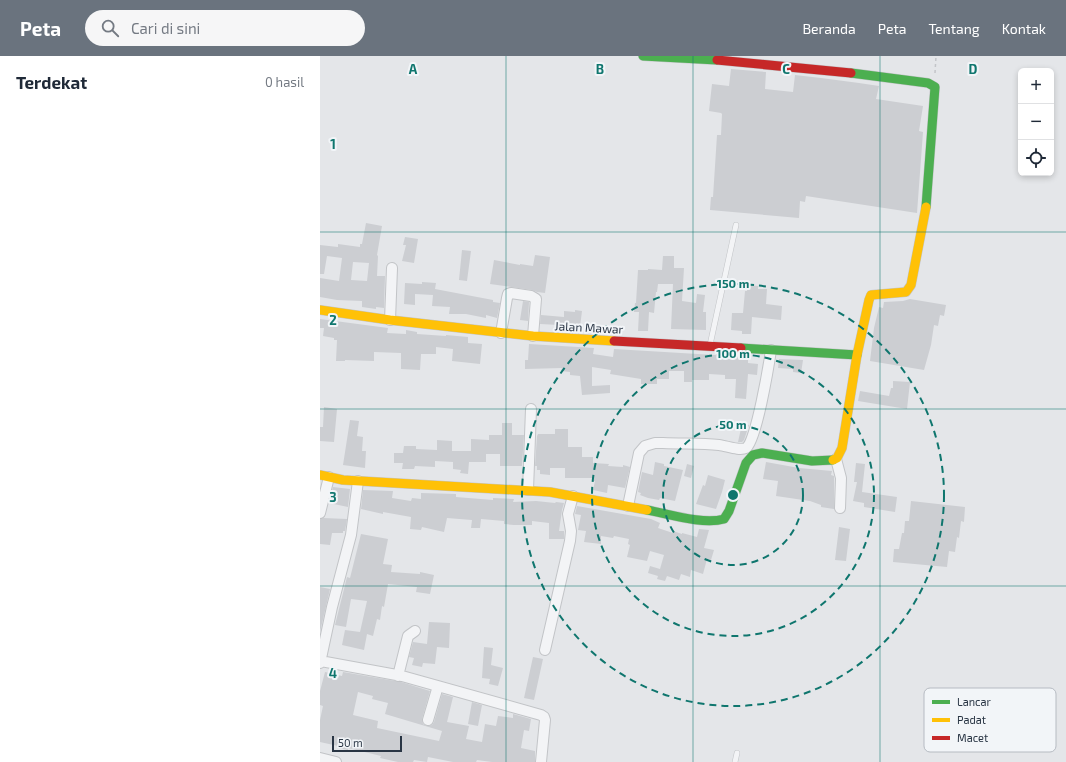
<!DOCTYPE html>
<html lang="id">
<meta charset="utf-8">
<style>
body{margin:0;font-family:"Exo 2",sans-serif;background:#f6f6f7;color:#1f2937}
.controls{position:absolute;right:12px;top:12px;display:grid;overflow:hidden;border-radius:6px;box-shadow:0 2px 6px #0003}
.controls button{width:36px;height:36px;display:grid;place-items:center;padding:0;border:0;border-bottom:1px solid #e0e1e3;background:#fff;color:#1f2937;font:20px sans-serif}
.scale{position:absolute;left:12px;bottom:10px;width:70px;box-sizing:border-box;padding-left:4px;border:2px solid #293544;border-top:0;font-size:11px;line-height:14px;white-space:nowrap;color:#293544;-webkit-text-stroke:3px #f2f5f8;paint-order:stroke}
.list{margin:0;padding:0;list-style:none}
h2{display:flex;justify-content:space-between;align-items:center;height:52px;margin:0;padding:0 16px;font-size:17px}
h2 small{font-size:13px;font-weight:400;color:#747a83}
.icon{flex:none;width:22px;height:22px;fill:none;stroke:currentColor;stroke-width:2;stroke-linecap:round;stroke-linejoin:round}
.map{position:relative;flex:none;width:746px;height:706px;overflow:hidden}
header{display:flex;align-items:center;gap:24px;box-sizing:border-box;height:56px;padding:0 20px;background:#6a737e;color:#fff}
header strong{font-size:19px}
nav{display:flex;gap:22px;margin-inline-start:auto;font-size:14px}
.search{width:280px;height:36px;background:#f6f6f7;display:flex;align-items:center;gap:10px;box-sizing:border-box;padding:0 14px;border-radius:22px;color:#747a83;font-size:15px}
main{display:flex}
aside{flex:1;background:#fff}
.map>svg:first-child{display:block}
.building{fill:#ccced2;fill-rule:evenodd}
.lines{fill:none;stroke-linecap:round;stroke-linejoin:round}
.lane-casing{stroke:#c2c4c7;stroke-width:6}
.street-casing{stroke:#c2c4c7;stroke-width:12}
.fast-casing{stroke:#c2c4c7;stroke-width:10}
.slow-casing{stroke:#c2c4c7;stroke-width:10}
.jam-casing{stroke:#c2c4c7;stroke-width:10}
.path{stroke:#c3c5c9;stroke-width:1.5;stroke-dasharray:3 3;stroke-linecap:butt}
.lane{stroke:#f3f4f6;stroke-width:5}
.street{stroke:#f3f4f6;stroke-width:10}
.fast{stroke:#4caf50;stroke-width:9}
.slow{stroke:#ffc107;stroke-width:9}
.jam{stroke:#c62828;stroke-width:9}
.grid{fill:none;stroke:#0f766e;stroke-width:1;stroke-opacity:0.55}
.ring{fill:none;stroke:#0f766e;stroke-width:2;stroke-dasharray:7 5}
.labels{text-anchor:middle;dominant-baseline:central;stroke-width:4;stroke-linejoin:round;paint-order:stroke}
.street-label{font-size:12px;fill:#293544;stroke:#f2f5f8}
.key{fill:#f2f5f8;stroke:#b6bbc2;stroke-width:1}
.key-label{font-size:11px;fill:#293544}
.grid-label{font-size:13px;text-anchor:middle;font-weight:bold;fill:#0f766e;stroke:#f2f5f8;stroke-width:4;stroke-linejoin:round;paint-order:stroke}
.centre{fill:#0f766e;stroke:#f2f5f8;stroke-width:2}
.ring-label{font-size:12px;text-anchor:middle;font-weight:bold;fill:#0f766e;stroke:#f2f5f8;stroke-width:4;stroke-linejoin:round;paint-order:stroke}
</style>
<header>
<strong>Peta</strong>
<div class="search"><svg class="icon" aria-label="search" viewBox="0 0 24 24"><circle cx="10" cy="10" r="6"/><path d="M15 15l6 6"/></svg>Cari di sini</div>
<nav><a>Beranda</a><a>Peta</a><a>Tentang</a><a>Kontak</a></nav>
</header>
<main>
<aside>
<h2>Terdekat<small>0 hasil</small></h2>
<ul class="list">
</ul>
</aside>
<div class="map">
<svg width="746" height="706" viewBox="0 0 746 706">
<rect width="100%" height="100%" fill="#e4e6e9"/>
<path class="building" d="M 411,13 L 446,16 L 445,33 L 473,36 L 475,19 L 501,22 L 539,27 L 559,30 L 556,43 L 603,50 L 599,75 L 603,76 L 597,157 L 486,140 L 485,146 L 480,145 L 479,162 L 390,154 L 391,141 L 393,141 L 397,79 L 401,79 L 402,58 L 401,57 L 389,55 L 392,28 L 409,30 Z
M 46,167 L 62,170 L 57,199 L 58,200 L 57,220 L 65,220 L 64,252 L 56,251 L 56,253 L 42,251 L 42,245 L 17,244 L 0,241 L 0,222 L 19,225 L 22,202 L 7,200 L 4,218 L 0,218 L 0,189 L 18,191 L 18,188 L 40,191 L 40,188 L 42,188 ZM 33,206 L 49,207 L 47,225 L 31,224 Z
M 85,181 L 98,183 L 94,207 L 82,205 L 86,189 L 83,189 Z
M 142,194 L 151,195 L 147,225 L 139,224 Z
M 215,199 L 230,201 L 225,237 L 217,236 L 212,234 L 170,228 L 174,204 L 200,209 L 200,208 L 213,210 Z
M 343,200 L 354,200 L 354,212 L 364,212 L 362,245 L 376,247 L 377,238 L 385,239 L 383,256 L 386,256 L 386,274 L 351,273 L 353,228 L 338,228 L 337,236 L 336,236 L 334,257 L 329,256 L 328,275 L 318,275 L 319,256 L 314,256 L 315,247 L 316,247 L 318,214 L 328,214 L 328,213 L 342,214 Z
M 102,226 L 116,227 L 115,233 L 173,244 L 173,246 L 180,247 L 177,262 L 166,259 L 166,262 L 146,258 L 129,258 L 130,251 L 112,250 L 113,239 L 95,238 L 95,249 L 84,248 L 85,227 L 102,228 Z
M 428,229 L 438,230 L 438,233 L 447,233 L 446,248 L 462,250 L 461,264 L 432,261 L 431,278 L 422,278 L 422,275 L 411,274 L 412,257 L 423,257 L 425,235 L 427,235 Z
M 590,243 L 626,249 L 624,260 L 620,259 L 618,270 L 614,269 L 611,289 L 604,314 L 550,305 L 554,272 L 559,251 L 563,252 L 564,246 L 583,245 Z
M 203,245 L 209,246 L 208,265 L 200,264 Z
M 255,254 L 262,255 L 260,271 L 239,267 L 239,269 L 220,268 L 221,259 L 244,261 L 244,255 L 255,256 Z
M 0,263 L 68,272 L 67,277 L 86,278 L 86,274 L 97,276 L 97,278 L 126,280 L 126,279 L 148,281 L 148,287 L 162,288 L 160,308 L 132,305 L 133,293 L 116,291 L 116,298 L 101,298 L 100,314 L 81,313 L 81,297 L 54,296 L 54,305 L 25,304 L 25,305 L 16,305 L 17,284 L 14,284 L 14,282 L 3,280 L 4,272 L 0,272 Z
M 209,288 L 274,292 L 273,298 L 293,301 L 294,293 L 428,301 L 428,307 L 438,308 L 437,319 L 428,318 L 426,343 L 415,342 L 416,323 L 405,323 L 405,319 L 389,318 L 389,324 L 372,324 L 372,326 L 364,326 L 364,315 L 349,315 L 349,323 L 337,323 L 337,328 L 321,328 L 321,323 L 290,318 L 291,314 L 272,311 L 272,330 L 290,329 L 290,337 L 262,339 L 260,320 L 250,319 L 250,316 L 241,315 L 242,312 L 205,313 L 205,304 L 208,304 Z
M 459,303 L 483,304 L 481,317 L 473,316 L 473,313 L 458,312 Z
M 573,325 L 590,326 L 587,353 L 538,345 L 540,335 L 569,340 L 571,332 L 573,332 Z
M 4,351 L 17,353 L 14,386 L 0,385 L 0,371 L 3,371 Z
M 30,364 L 39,365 L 37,380 L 43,381 L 42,395 L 46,395 L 45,412 L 23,409 Z
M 182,367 L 192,367 L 192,379 L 204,379 L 202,410 L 180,410 L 180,398 L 166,398 L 166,406 L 149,406 L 148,418 L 140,417 L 141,414 L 133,413 L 133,406 L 115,405 L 115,411 L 95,410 L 94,413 L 82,413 L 83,407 L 74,407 L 74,397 L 83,397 L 84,390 L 96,390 L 96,393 L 117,394 L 117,384 L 132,385 L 132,395 L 151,395 L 151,383 L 169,384 L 169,379 L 182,379 Z
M 422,368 L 429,369 L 424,384 L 422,386 L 418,386 Z
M 235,373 L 248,373 L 248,391 L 262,391 L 262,401 L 273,401 L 273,407 L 289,408 L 288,410 L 303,411 L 303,409 L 310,411 L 305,432 L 288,429 L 287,437 L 273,434 L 275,425 L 273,425 L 274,422 L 245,422 L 245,412 L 230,412 L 230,419 L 220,418 L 220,414 L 217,414 L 217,410 L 215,410 L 217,380 L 218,378 L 235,378 Z
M 335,406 L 344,408 L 344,410 L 363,414 L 355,445 L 340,442 L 339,444 L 328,442 L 320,439 L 321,437 L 318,436 L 322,416 L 333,419 Z
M 446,406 L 479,412 L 512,415 L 511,419 L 514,420 L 514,453 L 501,451 L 501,449 L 490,445 L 456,440 L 458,425 L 443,423 Z
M 536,407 L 545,408 L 542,436 L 577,441 L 575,456 L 544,451 L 544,447 L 533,445 L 537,426 L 534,426 Z
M 367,408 L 374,410 L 371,422 L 364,420 Z
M 388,419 L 405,424 L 402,436 L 396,453 L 376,448 L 383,429 L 385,430 Z
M 13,431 L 30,433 L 28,451 L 9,447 Z
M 43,434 L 73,435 L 72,442 L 91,445 L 92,442 L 101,443 L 101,437 L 136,438 L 136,441 L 173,444 L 173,442 L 194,443 L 193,446 L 216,445 L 235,447 L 236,446 L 244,447 L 242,454 L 239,475 L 244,475 L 244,483 L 229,483 L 229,467 L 212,465 L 212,469 L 194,469 L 184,468 L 184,465 L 161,463 L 160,472 L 151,472 L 152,464 L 127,462 L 124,476 L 102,471 L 101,474 L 90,473 L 91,461 L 63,456 L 63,458 L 41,453 Z
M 591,445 L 645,451 L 644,466 L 641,465 L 639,482 L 637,481 L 635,496 L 629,495 L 627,511 L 573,506 L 574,493 L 579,493 L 582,477 L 584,477 L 585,465 L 589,465 Z
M 257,450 L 331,463 L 340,467 L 338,472 L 353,477 L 353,475 L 362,478 L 362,477 L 377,481 L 379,473 L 389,474 L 384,492 L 394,494 L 391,504 L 387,503 L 383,518 L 371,514 L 370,521 L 361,518 L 359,524 L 347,520 L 345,525 L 337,523 L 338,520 L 328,517 L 330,510 L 340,513 L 344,499 L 330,495 L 327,505 L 307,501 L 310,489 L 308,488 L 309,483 L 294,480 L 293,482 L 281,480 L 281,488 L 264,486 L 266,475 L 258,474 L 261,459 L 255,458 Z
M 3,462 L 27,463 L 25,475 L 23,475 L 23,477 L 12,477 L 10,489 L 0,488 L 0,463 Z
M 519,471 L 530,473 L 526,505 L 515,504 Z
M 41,478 L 68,483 L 63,508 L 72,509 L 71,516 L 100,518 L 100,516 L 114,519 L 110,538 L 96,536 L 97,531 L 68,528 L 64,551 L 62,550 L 60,564 L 57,563 L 53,580 L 47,578 L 44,594 L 22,589 L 25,574 L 40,576 L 47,545 L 31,543 L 26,571 L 15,569 L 27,521 L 30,522 Z
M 0,531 L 10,533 L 0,576 Z
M 109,566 L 130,567 L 129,592 L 117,591 L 115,608 L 103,607 L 102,611 L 92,609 L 94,602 L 89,601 L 93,586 L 107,588 Z
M 164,591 L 173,592 L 171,609 L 183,612 L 178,630 L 169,628 L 170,623 L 162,622 Z
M 213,601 L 223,603 L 214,644 L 204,642 Z
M 5,616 L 22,620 L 23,616 L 81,626 L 110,635 L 102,663 L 103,668 L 107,670 L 112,669 L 114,666 L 122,638 L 133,641 L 127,666 L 149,670 L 146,683 L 162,686 L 165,668 L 176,670 L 178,660 L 193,662 L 193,658 L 211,663 L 209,675 L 204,674 L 201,692 L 215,695 L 215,706 L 172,706 L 157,704 L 156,706 L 133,706 L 108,701 L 107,706 L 94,704 L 93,706 L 78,706 L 60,702 L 61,700 L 28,692 L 28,694 L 17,692 L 18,690 L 0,686 L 0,664 L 3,650 L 0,649 L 0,635 ZM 38,636 L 53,640 L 52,643 L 68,647 L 65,658 L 122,675 L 119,685 L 57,672 L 58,665 L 33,659 Z
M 152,646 L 162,649 L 158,670 L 148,668 Z"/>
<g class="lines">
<defs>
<path id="lane" d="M 390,289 L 416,169
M 415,706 L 417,697"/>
<path id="street" d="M 70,264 L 72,212
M 181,277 L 187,242 L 188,238 L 191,237 L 211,240 L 216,243 L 213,280
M 516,403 L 521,422 L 520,452
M 208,434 L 211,353
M 308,450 L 319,397 L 325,390 L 335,387 L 343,387 C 362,388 381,387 399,389 C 407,390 419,395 426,392 C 436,387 449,308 451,294
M 0,457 L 9,421
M 225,594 L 250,485 L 251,475 L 248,458 L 253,440
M 0,605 L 82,620 L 221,659 L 224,661 L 225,664 L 221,706
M 0,607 L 12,551 L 31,479 L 38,425
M 78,620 L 88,580 L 95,575
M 108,664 L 118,630
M 0,702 L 16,706"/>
<path id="fast" d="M 323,0 L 397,4
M 531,17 L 608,27 L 615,31 L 606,151
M 421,292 L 537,299
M 327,454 C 349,458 383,469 404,463 L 409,455 L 426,407 L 433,399 L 442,397 L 492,405 L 513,404"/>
<path id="slow" d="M 0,254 L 70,264 L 213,280 L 294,285
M 513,404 L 517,402 L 522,392 L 537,299 L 549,244 L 551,239 L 586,236 L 591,229 L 606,151
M 0,419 L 23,424 L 230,436 L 327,454"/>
<path id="jam" d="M 397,4 L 531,17
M 294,285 L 421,292"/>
</defs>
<use href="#lane" class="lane-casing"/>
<use href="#street" class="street-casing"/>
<use href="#fast" class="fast-casing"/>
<use href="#slow" class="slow-casing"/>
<use href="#jam" class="jam-casing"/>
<path class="path" d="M 615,17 L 616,0"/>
<use href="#lane" class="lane"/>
<use href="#street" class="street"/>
<use href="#fast" class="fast"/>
<use href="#slow" class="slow"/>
<use href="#jam" class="jam"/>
</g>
<path class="grid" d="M 186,0 L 186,706M 373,0 L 373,706M 560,0 L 560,706M 0,176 L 746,176M 0,353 L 746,353M 0,530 L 746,530"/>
<g class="ring">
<circle cx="413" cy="439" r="70"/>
<circle cx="413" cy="439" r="141"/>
<circle cx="413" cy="439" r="211"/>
</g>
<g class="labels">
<g class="street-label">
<text transform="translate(269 271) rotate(3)">Jalan Mawar</text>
</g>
</g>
<rect x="604" y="632" width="132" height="64" rx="6" class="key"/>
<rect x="612" y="644" width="18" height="4" fill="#4caf50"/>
<rect x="612" y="662" width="18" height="4" fill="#ffc107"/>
<rect x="612" y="680" width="18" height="4" fill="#c62828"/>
<g class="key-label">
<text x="637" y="650">Lancar</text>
<text x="637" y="668">Padat</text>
<text x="637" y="686">Macet</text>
</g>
<g class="grid-label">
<text x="93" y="18">A</text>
<text x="280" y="18">B</text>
<text x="466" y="18">C</text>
<text x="653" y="18">D</text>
<text x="13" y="93">1</text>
<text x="13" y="269">2</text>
<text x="13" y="446">3</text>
<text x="13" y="622">4</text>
</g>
<circle cx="413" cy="439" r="6" class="centre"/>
<g class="ring-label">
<text x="413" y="232">150 m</text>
<text x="413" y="302">100 m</text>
<text x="413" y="373">50 m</text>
</g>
</svg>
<div class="controls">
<button>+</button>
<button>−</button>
<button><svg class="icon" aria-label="locate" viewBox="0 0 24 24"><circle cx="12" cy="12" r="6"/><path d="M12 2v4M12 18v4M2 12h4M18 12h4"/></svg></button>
</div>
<div class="scale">50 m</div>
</div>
</main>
